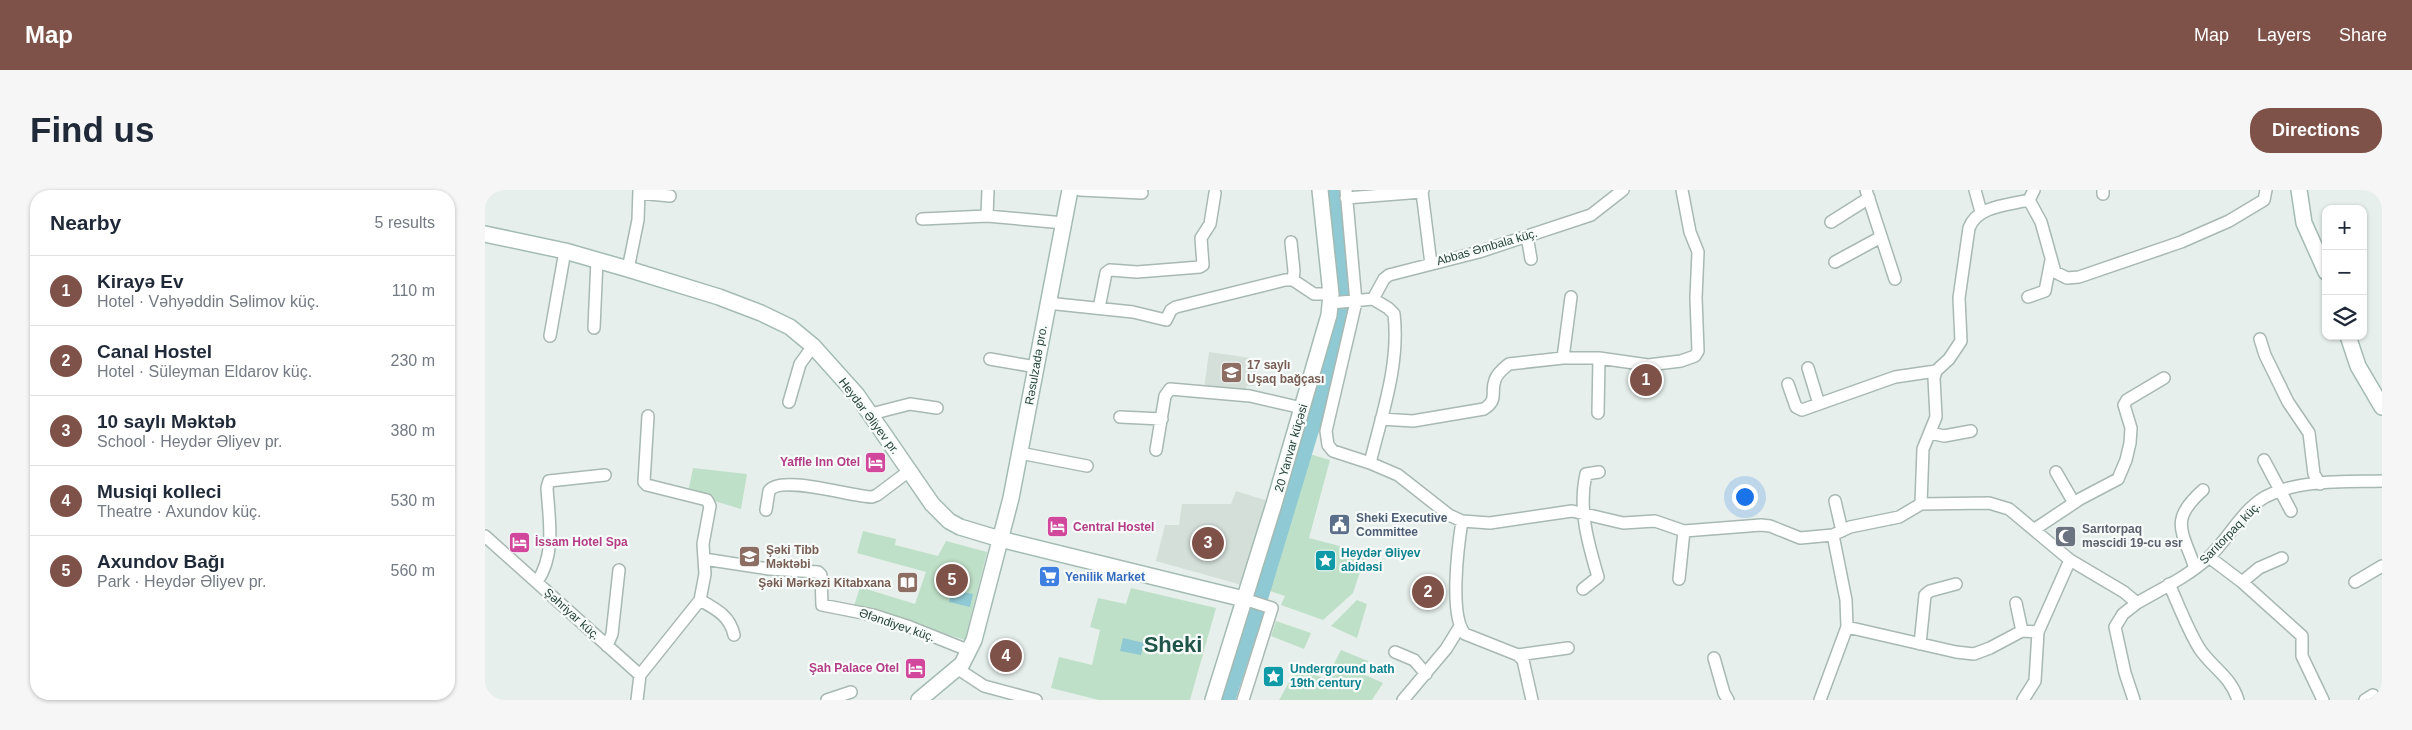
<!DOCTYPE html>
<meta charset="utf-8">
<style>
body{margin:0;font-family:Arial,sans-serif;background:#f6f6f7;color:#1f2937}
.controls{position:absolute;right:15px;top:15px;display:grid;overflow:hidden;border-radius:10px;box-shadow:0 1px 4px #0004}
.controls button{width:45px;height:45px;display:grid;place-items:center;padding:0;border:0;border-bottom:1px solid #e0e1e3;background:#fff;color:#1f2937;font:25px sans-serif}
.you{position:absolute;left:1259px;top:306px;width:18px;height:18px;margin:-12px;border:4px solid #fff;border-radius:50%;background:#1a73e8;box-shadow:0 0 0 8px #1a73e833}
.badge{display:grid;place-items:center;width:32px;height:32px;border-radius:50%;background:#7f5249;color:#fff;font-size:16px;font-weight:700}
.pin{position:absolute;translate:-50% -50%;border:2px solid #fff;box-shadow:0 1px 5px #0006}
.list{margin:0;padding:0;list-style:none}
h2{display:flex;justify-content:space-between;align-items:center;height:65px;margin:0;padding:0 20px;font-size:21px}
h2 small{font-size:16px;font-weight:400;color:#747a83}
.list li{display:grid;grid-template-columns:32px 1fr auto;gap:15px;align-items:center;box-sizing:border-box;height:70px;padding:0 20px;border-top:1px solid #e0e1e3}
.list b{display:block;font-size:19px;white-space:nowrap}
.list p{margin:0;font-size:16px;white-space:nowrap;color:#747a83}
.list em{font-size:16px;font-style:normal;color:#747a83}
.icon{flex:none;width:28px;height:28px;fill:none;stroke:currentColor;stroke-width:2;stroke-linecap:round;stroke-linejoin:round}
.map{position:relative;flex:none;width:1897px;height:510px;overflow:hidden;border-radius:20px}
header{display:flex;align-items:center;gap:30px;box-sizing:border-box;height:70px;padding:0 25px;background:#7f5249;color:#fff}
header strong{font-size:24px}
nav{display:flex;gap:28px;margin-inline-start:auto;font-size:18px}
.intro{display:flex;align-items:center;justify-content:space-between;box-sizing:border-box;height:120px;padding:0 30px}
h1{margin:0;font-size:35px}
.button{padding:12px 22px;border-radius:20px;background:#7f5249;color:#fff;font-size:18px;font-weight:700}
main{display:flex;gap:30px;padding:0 30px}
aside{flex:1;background:#fff;border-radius:20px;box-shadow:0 1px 4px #0004}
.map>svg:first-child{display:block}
.built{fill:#d4dfda}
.green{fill:#bfe0c8}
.water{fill:#8ec9d4}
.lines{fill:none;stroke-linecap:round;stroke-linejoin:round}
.river{stroke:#8ec9d4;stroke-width:18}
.street-casing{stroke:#a8b8b2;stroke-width:14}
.secondary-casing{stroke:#a4bbb3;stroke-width:18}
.street{stroke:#fff;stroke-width:11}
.secondary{stroke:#fff;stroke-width:15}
.labels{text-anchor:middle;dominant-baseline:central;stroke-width:4.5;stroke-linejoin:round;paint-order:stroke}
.street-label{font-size:12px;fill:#24423a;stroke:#f7fbf9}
.education-label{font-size:12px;font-weight:bold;fill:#785e54;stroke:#f7fbf9;text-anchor:start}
.hotel-label{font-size:12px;font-weight:bold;fill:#b23c85;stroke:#f7fbf9;text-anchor:end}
.service-label{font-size:12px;font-weight:bold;fill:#4e5e75;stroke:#f7fbf9;text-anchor:start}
.worship-label{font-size:12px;font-weight:bold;fill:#5b616d;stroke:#f7fbf9;text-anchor:start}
.culture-label{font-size:12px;font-weight:bold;fill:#0d838f;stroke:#f7fbf9;text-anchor:start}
.shop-label{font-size:12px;font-weight:bold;fill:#366cbe;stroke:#f7fbf9;text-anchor:start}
.town-label{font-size:22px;font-weight:bold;fill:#1f5548;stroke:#f7fbf9}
</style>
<header>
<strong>Map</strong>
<nav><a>Map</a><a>Layers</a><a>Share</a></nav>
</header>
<div class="intro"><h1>Find us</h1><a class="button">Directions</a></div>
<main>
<aside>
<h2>Nearby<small>5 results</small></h2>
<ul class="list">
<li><span class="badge">1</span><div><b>Kirayə Ev</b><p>Hotel · Vəhyəddin Səlimov küç.</p></div><em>110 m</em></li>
<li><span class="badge">2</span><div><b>Canal Hostel</b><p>Hotel · Süleyman Eldarov küç.</p></div><em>230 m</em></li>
<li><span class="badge">3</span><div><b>10 saylı Məktəb</b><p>School · Heydər Əliyev pr.</p></div><em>380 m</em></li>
<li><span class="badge">4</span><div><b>Musiqi kolleci</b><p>Theatre · Axundov küç.</p></div><em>530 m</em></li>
<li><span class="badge">5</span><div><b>Axundov Bağı</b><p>Park · Heydər Əliyev pr.</p></div><em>560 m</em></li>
</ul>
</aside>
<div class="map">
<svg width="1897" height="510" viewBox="0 0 1897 510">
<rect width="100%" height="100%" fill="#e6efeb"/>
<path class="built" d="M 724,162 L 773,169 L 769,196 L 762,196 L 759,203 L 719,199 Z
M 751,301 L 783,311 L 757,395 L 671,371 L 680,335 L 694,335 L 697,314 L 746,314 Z"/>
<path class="green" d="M 821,263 L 845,270 L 824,348 L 881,363 L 868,403 L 838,430 L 796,415 L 800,406 L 779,399 Z
M 208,278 L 262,284 L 256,319 L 203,303 Z
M 378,341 L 411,349 L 410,355 L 453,366 L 461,351 L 502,362 L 480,450 L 369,416 L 375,397 L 430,414 L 441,382 L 372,363 Z
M 646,398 L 731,418 L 705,510 L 614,510 L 566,498 L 574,467 L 607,475 L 615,440 L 605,437 L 613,408 L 641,414 Z
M 872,410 L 882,414 L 872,448 L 846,436 Z
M 791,431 L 826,443 L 819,459 L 786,446 Z
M 856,460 L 883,471 L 878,484 L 898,493 L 887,510 L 794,510 L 812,478 L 841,489 Z"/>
<path class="water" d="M 467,400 L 488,404 L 485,417 L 464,412 Z
M 638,448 L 659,453 L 656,465 L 635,461 Z"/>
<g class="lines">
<path class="river" d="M 741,510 L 768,428 L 858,131 L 859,106 L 850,0"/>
<defs>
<path id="street" d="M 595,0 L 657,3
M 861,0 L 871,112 L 841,241 L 843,255 L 848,261 L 885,273 L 913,285 L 964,325 L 977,331 L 1005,333 L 1087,321 L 1138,333 L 1170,331 L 1199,341 L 1276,335 L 1285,336 L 1315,348 L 1348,345
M 1381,0 L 1410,89
M 1490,0 L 1496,22
M 1618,0 L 1618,4
M 937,2 L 946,74
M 154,3 L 185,6
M 861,8 L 937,2 L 938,0
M 1544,10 L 1556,32 L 1570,82 L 1582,88 L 1594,87 L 1696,52 L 1744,31 L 1779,10 L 1781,0
M 502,26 L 503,0
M 437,29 L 502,26 L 579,33
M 1346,32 L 1384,8
M 1042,46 L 1046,69
M 806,52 L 809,81 L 808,90
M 1350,72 L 1396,47
M 143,79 L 153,30 L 154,0
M 1543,107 L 1560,101 L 1566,70
M 562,113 L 648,122 L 681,130 L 686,120 L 691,117 L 800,90 L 808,90 L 829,104 L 846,104
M 846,113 L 888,109 L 899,89 L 904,85 L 994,62 L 1106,25 L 1138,0
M 614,118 L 621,83 L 625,80 L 652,82 L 715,77 L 718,75 L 716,48 L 725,34 L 730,3
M 109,138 L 112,70
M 65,146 L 80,61
M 1775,149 L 1780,165 L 1803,212 L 1824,243 L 1829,284 L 1835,294
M 1078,168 L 1086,107
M 505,169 L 551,177
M 1323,178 L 1334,214
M 1303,194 L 1311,217 L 1317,220 L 1410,187 L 1451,181
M 304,212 L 315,174 L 328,156
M 1113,223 L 1114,168
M 386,224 L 425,214 L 452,218
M 635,227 L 677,229
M 896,229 L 928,231 L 999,219 C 1014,209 1005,203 1010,190 C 1012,183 1019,178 1024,174 L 1078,168 L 1114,168 L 1163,175 L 1196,171 L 1210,166 L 1213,161 L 1211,108 L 1213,62 L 1205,42 L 1197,0
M 1445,243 L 1459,246 L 1486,241
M 671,260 L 680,206 L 685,199 L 765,206 L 817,218
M 535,263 L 602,276
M 1779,270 L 1806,321
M 885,273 C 897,224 915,174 909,124 L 903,118 L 888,109
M 1571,282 L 1589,313
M 1350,311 L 1357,341
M 1436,314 L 1504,313 L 1524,319 L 1585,370 L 1639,402 L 1652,413 C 1676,399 1702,387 1723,368 C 1743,350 1756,321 1780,307 C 1814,289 1860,292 1897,291
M 281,320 L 284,301 C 295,284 367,307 387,307 L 392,305 L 424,281
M 977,331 C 973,356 964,426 980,444 L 1033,465 L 1038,470 L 1047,510
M 1550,339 L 1595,309 L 1633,289 L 1641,270 L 1645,253 L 1646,238 L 1639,215 L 1642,210 L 1679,188
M 0,346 L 155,485 L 152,510
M 1724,367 L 1757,392 L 1817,446 L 1817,466 L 1838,510
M 219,369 L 284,379 L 333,382 L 336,385 L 337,415 L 388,425 L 425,437 L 485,461
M 1710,378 C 1697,340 1684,330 1718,300
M 1194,389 L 1199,341
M 52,392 C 71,364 64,330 62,298 L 64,291 L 120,285
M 1757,392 L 1774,378 L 1797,368
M 1870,392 L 1897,376
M 1684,394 C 1694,416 1702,438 1714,458 C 1727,478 1745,485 1753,510
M 1098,399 L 1113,387 C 1103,353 1093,319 1101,284 L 1114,282
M 215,410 C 231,419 245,426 249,445
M 1531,413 L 1537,441
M 1362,437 L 1471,462 L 1489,464 L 1505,458 L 1537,441 L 1553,442
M 1435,454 L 1440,405 L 1445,401 L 1471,394
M 122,456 L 127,444 L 134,380
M 910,462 L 929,470 L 941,484
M 1033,465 L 1083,458
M 1229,468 L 1239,503 L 1243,510
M 473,479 L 499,496 L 551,510
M 155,485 L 215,410 L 220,384 L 218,354 L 225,316 L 222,310 L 162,295 L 159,292 L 163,226
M 342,510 L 366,502
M 758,510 L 787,418 L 759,409
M 918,510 L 961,459 L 974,438
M 1335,510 L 1362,437 L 1361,410 L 1348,345 L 1365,337 L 1414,327 L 1436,314 L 1438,259 L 1451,227 L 1449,188 L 1451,181 L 1464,169 L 1476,151 L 1474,108 L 1484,38 C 1492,16 1523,15 1544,10 L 1549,0
M 1538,510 L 1550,491 L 1553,442 L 1585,370
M 1649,510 L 1640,483 L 1630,437 L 1638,424 L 1652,413
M 1880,510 L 1888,505"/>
<path id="secondary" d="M 1814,0 L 1819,33 L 1841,82
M 0,44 L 80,61 L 143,79 L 234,107 L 276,123 L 305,137 L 328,156 L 372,205 L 447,314 L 464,331 L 475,337 L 515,349 L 759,409
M 1863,146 L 1873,176 L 1897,217
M 434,510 L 477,474 L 489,450 L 526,308 L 585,0
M 728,510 L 789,314 L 844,125 L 846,104 L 835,0"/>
</defs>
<use href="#street" class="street-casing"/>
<use href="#secondary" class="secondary-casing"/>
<use href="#street" class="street"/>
<use href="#secondary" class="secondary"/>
</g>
<defs>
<symbol id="school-square" viewBox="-11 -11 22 22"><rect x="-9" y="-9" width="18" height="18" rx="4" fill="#8d6e63" stroke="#f7fbf9"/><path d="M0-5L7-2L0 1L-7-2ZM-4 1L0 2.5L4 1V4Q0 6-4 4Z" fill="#fff"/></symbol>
<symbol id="hotel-square" viewBox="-11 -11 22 22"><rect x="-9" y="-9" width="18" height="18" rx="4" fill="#d1479c" stroke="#f7fbf9"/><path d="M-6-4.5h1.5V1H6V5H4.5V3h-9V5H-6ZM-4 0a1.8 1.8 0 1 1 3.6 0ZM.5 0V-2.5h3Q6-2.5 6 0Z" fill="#fff"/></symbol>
<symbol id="civic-square" viewBox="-11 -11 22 22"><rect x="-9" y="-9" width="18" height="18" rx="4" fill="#5c6f8a" stroke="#f7fbf9"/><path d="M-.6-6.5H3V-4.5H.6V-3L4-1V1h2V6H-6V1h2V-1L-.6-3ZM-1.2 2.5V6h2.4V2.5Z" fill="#fff"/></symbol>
<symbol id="mosque-square" viewBox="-11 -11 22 22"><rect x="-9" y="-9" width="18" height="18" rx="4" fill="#6b7280" stroke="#f7fbf9"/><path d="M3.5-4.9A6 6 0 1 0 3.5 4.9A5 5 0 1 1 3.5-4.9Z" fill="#fff"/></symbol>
<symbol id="university-square" viewBox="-11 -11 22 22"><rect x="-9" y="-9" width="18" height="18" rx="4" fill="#8d6e63" stroke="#f7fbf9"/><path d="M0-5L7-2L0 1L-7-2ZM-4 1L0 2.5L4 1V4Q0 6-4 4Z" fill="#fff"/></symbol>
<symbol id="sight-square" viewBox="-11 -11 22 22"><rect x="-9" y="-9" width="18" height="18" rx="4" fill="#0f9aa8" stroke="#f7fbf9"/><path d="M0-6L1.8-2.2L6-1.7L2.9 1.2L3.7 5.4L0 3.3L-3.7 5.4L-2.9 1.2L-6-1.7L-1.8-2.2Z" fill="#fff"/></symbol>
<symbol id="supermarket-square" viewBox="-11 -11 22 22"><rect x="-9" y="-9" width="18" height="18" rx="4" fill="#3f7fe0" stroke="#f7fbf9"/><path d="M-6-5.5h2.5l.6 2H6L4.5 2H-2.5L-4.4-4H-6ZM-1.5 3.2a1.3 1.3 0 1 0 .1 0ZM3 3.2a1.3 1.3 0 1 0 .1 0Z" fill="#fff"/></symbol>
<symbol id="library-square" viewBox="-11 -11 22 22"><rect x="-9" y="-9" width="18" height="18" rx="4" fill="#8d6e63" stroke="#f7fbf9"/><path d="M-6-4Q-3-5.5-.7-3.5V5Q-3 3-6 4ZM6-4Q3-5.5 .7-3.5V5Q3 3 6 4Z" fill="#fff"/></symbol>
</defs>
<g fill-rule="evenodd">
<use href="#school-square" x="734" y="170" width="25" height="25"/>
<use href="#hotel-square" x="378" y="260" width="25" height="25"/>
<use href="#civic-square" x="842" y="322" width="25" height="25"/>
<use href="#hotel-square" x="560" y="324" width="25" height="25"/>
<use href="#mosque-square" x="1568" y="334" width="25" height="25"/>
<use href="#hotel-square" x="22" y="340" width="25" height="25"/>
<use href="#university-square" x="252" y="354" width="25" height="25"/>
<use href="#sight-square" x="828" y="358" width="25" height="25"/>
<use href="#supermarket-square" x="552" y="374" width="25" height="25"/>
<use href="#library-square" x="410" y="380" width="25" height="25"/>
<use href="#hotel-square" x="418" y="466" width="25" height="25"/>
<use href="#sight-square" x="776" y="474" width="25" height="25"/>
</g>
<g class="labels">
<g class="street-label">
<text transform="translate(1002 57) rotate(-16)">Abbas Əmbala küç.</text>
<text transform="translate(551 175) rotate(-80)">Rəsulzadə pro.</text>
<text transform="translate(384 226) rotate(53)">Heydər Əliyev pr.</text>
<text transform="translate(806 258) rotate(-74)">20 Yanvar küçəsi</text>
<text transform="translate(1745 343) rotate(-46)">Sarıtorpaq küç.</text>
<text transform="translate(87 424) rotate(42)">Şəhriyar küç.</text>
<text transform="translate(412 435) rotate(19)">Əfəndiyev küç.</text>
</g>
<g class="education-label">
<text x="762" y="175">17 saylı<tspan x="762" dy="14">Uşaq bağçası</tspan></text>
<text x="281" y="360">Şəki Tibb<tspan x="281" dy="14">Məktəbi</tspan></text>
<text x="406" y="393" text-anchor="end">Şəki Mərkəzi Kitabxana</text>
</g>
<g class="hotel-label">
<text x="375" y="272">Yaffle Inn Otel</text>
<text x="588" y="337" text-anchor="start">Central Hostel</text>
<text x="50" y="352" text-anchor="start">İssam Hotel Spa</text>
<text x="414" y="478">Şah Palace Otel</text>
</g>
<g class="service-label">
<text x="871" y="328">Sheki Executive<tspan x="871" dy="14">Committee</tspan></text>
</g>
<g class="worship-label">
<text x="1597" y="339">Sarıtorpaq<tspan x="1597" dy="14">məscidi 19-cu əsr</tspan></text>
</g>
<g class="culture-label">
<text x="856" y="363">Heydər Əliyev<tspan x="856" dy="14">abidəsi</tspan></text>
<text x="805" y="479">Underground bath<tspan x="805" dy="14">19th century</tspan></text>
</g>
<g class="shop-label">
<text x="580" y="387">Yenilik Market</text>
</g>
<g class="town-label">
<text x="688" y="454">Sheki</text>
</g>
</g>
</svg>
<div class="controls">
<button>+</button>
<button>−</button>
<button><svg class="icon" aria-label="layers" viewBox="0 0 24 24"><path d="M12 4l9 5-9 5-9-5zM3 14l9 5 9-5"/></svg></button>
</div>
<div class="you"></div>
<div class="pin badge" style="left:1161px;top:190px">1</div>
<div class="pin badge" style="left:943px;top:402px">2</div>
<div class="pin badge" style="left:723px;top:353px">3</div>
<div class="pin badge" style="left:521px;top:466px">4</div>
<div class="pin badge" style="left:467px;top:390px">5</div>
</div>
</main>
